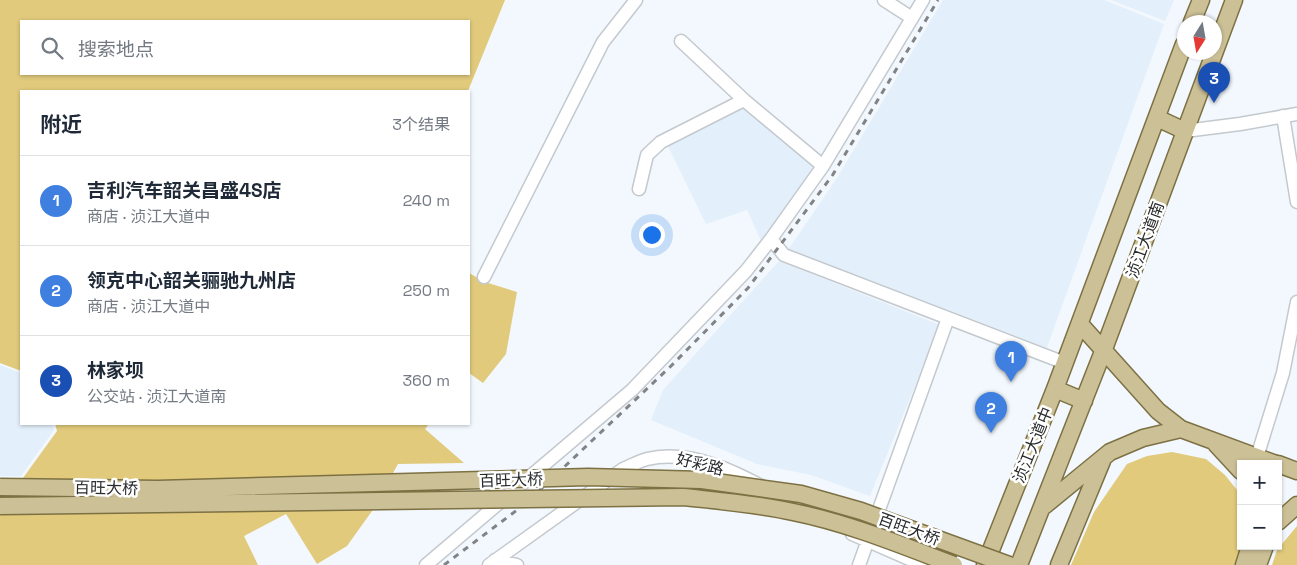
<!DOCTYPE html>
<html lang="zh">
<meta charset="utf-8">
<style>
body{margin:0;font-family:"Space Grotesk","Noto Sans SC",sans-serif;background:#f2f2f3;color:#1f2937}
.controls{position:absolute;right:15px;bottom:15px;display:grid;overflow:hidden;border-radius:0px;box-shadow:0 1px 4px #0004}
.controls button{width:45px;height:45px;display:grid;place-items:center;padding:0;border:0;border-bottom:1px solid #e0e1e3;background:#fff;color:#1f2937;font:25px sans-serif}
.compass{position:absolute;left:1177px;top:15px;width:45px;height:45px;border-radius:50%;background:#fff;box-shadow:0 1px 4px #0004;rotate:191deg}
.you{position:absolute;left:651px;top:234px;width:18px;height:18px;margin:-12px;border:4px solid #fff;border-radius:50%;background:#1a73e8;box-shadow:0 0 0 8px #1a73e833}
.badge{display:grid;place-items:center;width:32px;height:32px;border-radius:50%;background:#897214;color:#fff;font-size:16px;font-weight:700}
.pin{position:absolute;translate:-50% -41px;filter:drop-shadow(0 1px 2px #0008)}
.pin::after{content:'';position:absolute;top:26px;width:18px;height:15px;background:inherit;clip-path:polygon(0 0,100% 0,50% 100%)}
.list{margin:0;padding:0;list-style:none}
h2{display:flex;justify-content:space-between;align-items:center;height:65px;margin:0;padding:0 20px;font-size:21px}
h2 small{font-size:16px;font-weight:400;color:#747a83}
.list li{display:grid;grid-template-columns:32px 1fr auto;gap:15px;align-items:center;box-sizing:border-box;height:90px;padding:0 20px;border-top:1px solid #e0e1e3}
.list b{display:block;font-size:19px;white-space:nowrap}
.list p{margin:0;font-size:16px;white-space:nowrap;color:#747a83}
.list em{font-size:16px;font-style:normal;color:#747a83}
.icon{flex:none;width:28px;height:28px;fill:none;stroke:currentColor;stroke-width:2;stroke-linecap:round;stroke-linejoin:round}
.map{position:relative;flex:none;width:1297px;height:565px;overflow:hidden}
.search{position:absolute;background:#fff;box-shadow:0 1px 4px #0004;left:20px;top:20px;width:450px;height:55px;display:flex;align-items:center;gap:12px;box-sizing:border-box;padding:0 18px;border-radius:0px;color:#747a83;font-size:19px}
.panel{position:absolute;background:#fff;box-shadow:0 1px 4px #0004;left:20px;top:90px;width:450px;height:335px;border-radius:0px}
.map>svg:first-child{display:block}
.built{fill:#e3effa}
.green{fill:#e1ca7c;fill-rule:evenodd}
.lines{fill:none;stroke-linecap:round;stroke-linejoin:round}
.minor-casing{stroke:#c4c9ce;stroke-width:15}
.major-casing{stroke:#7d7144;stroke-width:19}
.minor{stroke:#fff;stroke-width:12}
.major{stroke:#ccc096;stroke-width:16}
.rail{stroke:#808487;stroke-width:3;stroke-dasharray:6 6;stroke-linecap:butt}
.major-bridge-casing{stroke:#7d7144;stroke-width:19;stroke-linecap:butt}
.major-bridge{stroke:#ccc096;stroke-width:16}
.labels{text-anchor:middle;dominant-baseline:central;stroke-width:5;stroke-linejoin:round;paint-order:stroke}
.street-label{font-size:16px;fill:#292b2d;stroke:#fff}
</style>
<div class="map">
<svg width="1297" height="565" viewBox="0 0 1297 565">
<rect width="100%" height="100%" fill="#f2f8fd"/>
<path class="built" d="M 943,0 L 1104,0 L 1164,24 L 1046,350 L 788,250 L 837,178 Z
M 1111,0 L 1174,0 L 1165,21 Z
M 744,102 L 820,166 L 763,245 L 747,210 L 706,224 L 666,142 Z
M 779,261 L 940,325 L 870,496 L 811,475 L 757,464 L 651,420 L 663,390 Z
M 0,365 L 21,373 L 21,424 L 52,424 L 54,430 L 21,476 L 0,476 Z"/>
<path class="green" d="M 0,0 L 505,0 L 468,91 L 21,91 L 21,371 L 0,363 ZM 469,21 L 469,74 L 21,74 L 21,21 Z
M 469,273 L 485,282 L 517,292 L 506,354 L 483,383 L 469,373 Z
M 55,424 L 429,424 L 425,429 L 464,463 L 398,464 L 372,511 L 347,546 L 317,564 L 286,514 L 244,536 L 258,565 L 0,565 L 0,498 L 23,478 L 57,431 Z
M 1172,452 L 1206,459 L 1225,475 L 1241,495 L 1241,546 L 1235,565 L 1071,565 L 1094,512 L 1127,464 L 1147,456 Z
M 1297,526 L 1297,565 L 1272,565 L 1277,550 Z"/>
<g class="lines">
<defs>
<path id="minor" d="M 884,0 L 912,18
M 923,0 L 823,166 L 771,239 L 784,255 L 1065,363
M 681,41 L 744,100
M 1283,116 L 1297,202
M 1185,131 L 1240,124 L 1297,114
M 639,189 L 647,155 L 661,142 L 744,100 L 823,166
M 484,277 L 603,42 L 636,0
M 1257,457 L 1283,373 L 1297,302
M 852,534 L 923,565
M 495,560 L 517,565
M 426,565 L 632,390 L 746,271 L 771,239
M 489,565 L 623,469 C 631,466 639,461 647,459 C 703,446 761,487 808,511
M 859,565 L 948,318"/>
<path id="major" d="M 1192,22 L 1201,0
M 1157,118 L 1185,131
M 1080,324 L 1158,411 L 1181,429 L 1276,464
M 1055,389 L 1084,401
M 1216,444 L 1241,471
M 1278,464 L 1297,471
M 1044,506 L 1110,452 L 1143,438 L 1181,429
M 1278,522 L 1297,505
M 985,565 L 1055,389 L 1184,44
M 1019,565 L 1104,349 L 1234,0
M 1059,565 L 1102,461
M 1244,565 L 1250,546
M 1258,565 L 1265,546"/>
</defs>
<use href="#minor" class="minor-casing"/>
<use href="#major" class="major-casing"/>
<use href="#minor" class="minor"/>
<use href="#major" class="major"/>
<path class="rail" d="M 444,565 L 525,504 L 671,366 L 748,288 L 832,176 L 938,0"/>
<defs>
<path id="major-bridge" d="M 0,487 L 158,489 L 588,477 L 702,480 L 801,494 L 861,511 L 1009,565
M 0,506 L 683,497 C 720,501 757,504 793,512 C 848,523 901,545 954,565"/>
</defs>
<use href="#major-bridge" class="major-bridge-casing"/>
<use href="#major-bridge" class="major-bridge"/>
</g>
<g class="labels">
<g class="street-label">
<text transform="translate(1145 240) rotate(-70)">浈江大道南</text>
<text transform="translate(1033 445) rotate(-68)">浈江大道中</text>
<text transform="translate(700 464) rotate(14)">好彩路</text>
<text transform="translate(511 480) rotate(-2)">百旺大桥</text>
<text transform="translate(106 488) rotate(1)">百旺大桥</text>
<text transform="translate(909 529) rotate(20)">百旺大桥</text>
</g>
</g>
</svg>
<div class="controls">
<button>+</button>
<button>−</button>
</div>
<svg class="compass" viewBox="-18 -18 36 36"><path d="M0-13l5 13h-10z" fill="#e53935"/><path d="M0 13l5-13h-10z" fill="#747a83"/></svg>
<div class="you"></div>
<div class="pin badge" style="left:1011px;top:382px;background:#3f7fe0">1</div>
<div class="pin badge" style="left:991px;top:433px;background:#3f7fe0">2</div>
<div class="pin badge" style="left:1214px;top:103px;background:#1a4fb4">3</div>
<div class="search"><svg class="icon" aria-label="search" viewBox="0 0 24 24"><circle cx="10" cy="10" r="6"/><path d="M15 15l6 6"/></svg>搜索地点</div>
<section class="panel">
<h2>附近<small>3个结果</small></h2>
<ul class="list">
<li><span class="badge" style="background:#3f7fe0">1</span><div><b>吉利汽车韶关昌盛4S店</b><p>商店 · 浈江大道中</p></div><em>240 m</em></li>
<li><span class="badge" style="background:#3f7fe0">2</span><div><b>领克中心韶关骊驰九州店</b><p>商店 · 浈江大道中</p></div><em>250 m</em></li>
<li><span class="badge" style="background:#1a4fb4">3</span><div><b>林家坝</b><p>公交站 · 浈江大道南</p></div><em>360 m</em></li>
</ul>
</section>
</div>
